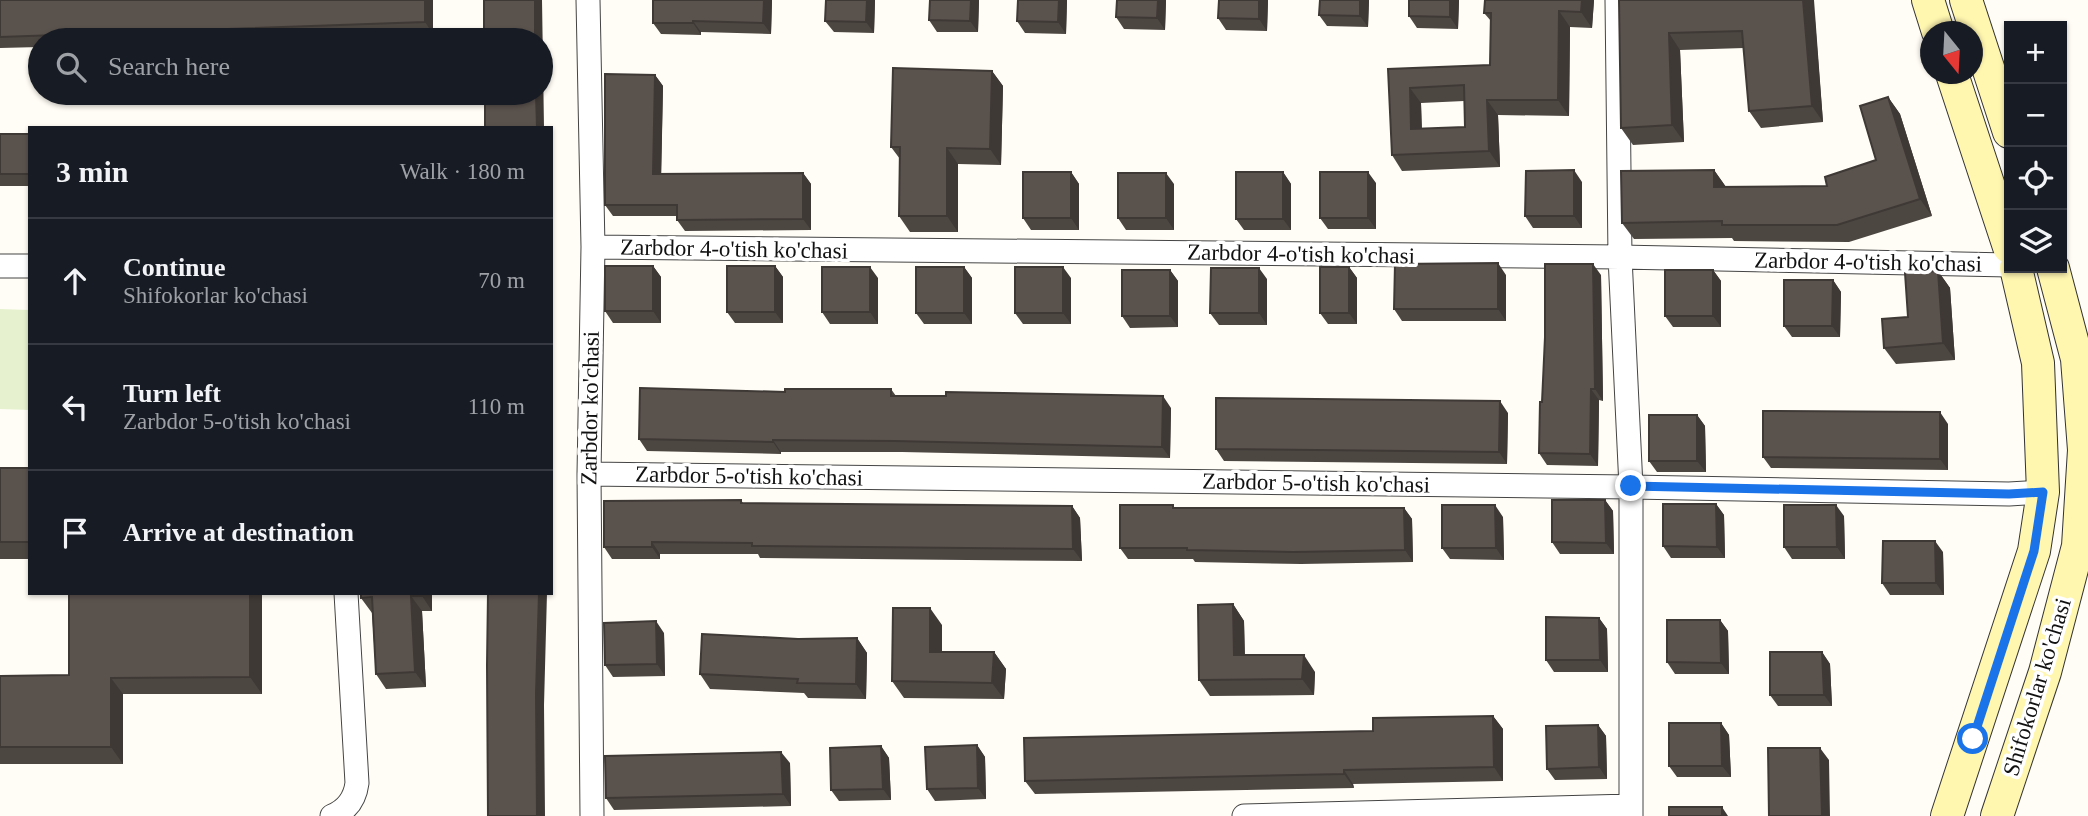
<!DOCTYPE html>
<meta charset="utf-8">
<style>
body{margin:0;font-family:"Times New Roman",serif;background:#20242c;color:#f1f3f6}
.controls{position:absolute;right:21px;top:21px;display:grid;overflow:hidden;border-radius:0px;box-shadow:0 2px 5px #0004}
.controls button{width:63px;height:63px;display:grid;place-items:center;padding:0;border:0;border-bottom:2px solid #363941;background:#171b24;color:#f1f3f6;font:35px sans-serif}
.compass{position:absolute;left:1920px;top:21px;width:63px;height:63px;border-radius:50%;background:#171b24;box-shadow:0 2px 5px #0004;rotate:162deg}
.stop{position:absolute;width:21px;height:21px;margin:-16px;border:5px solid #1a73e8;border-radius:50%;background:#fff}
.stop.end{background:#1a73e8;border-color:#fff;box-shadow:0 2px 7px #0008}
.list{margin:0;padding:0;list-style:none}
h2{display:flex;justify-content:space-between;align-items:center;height:91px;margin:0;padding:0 28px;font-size:30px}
h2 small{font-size:23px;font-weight:400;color:#9ea1a6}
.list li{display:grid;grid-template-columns:46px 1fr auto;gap:21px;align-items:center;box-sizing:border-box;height:126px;padding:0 28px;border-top:2px solid #363941}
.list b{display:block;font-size:26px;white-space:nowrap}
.list p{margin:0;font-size:23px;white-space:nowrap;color:#9ea1a6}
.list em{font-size:23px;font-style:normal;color:#9ea1a6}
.icon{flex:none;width:38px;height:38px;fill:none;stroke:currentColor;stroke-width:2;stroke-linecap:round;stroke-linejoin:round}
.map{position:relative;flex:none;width:2088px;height:816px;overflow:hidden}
.search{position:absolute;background:#171b24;box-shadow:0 2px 5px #0004;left:28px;top:28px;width:525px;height:77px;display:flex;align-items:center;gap:18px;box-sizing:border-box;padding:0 24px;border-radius:38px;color:#9ea1a6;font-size:26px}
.panel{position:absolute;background:#171b24;box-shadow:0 2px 5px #0004;left:28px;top:126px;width:525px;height:469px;border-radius:0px}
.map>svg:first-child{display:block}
.pitch{fill:#e6f2cf}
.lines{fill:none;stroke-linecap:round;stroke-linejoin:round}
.minor-casing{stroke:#444;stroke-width:25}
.secondary-casing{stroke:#333;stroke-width:34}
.minor{stroke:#fff;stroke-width:23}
.secondary{stroke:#fff6b0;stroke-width:32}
.wall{fill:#4d4742;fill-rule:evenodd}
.shaded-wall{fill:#3f3936}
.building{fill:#5a524d;stroke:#3f3936;stroke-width:2;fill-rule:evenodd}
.route{stroke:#1a73e8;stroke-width:9}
.labels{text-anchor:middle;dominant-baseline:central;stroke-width:7;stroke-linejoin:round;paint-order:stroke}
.street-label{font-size:23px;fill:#111;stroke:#fff}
</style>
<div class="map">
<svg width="2088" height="816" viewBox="0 0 2088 816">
<rect width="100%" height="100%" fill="#fffdf5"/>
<path class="pitch" d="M 0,309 L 30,310 L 30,410 L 0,409 Z"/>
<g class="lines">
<defs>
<path id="minor" d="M 588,0 L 593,247 L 589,474 L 592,816
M 1617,0 L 1620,257 L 1631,487 L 1631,816
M 593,247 L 1620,257 L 2009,265
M 0,266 L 30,266
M 589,474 L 1631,487 L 2009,494 L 2043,492
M 332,816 C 347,810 355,799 357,783 L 346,593
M 1244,816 L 1631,806"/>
<path id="secondary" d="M 1928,0 L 1938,32
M 1966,0 L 2009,132
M 1952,74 L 2009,247
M 1947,816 L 2034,551 L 2043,492 L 2038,363 L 2016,268
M 1997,816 L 2045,672 L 2078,546 L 2084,450 L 2077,359 L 2053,268"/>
</defs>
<use href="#minor" class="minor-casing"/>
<use href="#secondary" class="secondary-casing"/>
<use href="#minor" class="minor"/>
<use href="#secondary" class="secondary"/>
</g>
<path class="wall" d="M 0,0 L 433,0 L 433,34 L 239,40 L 40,40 L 40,47 L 0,48 Z
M 772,0 L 771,34 L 701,32 L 701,35 L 661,34 L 653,23 Z
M 826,0 L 875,0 L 874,33 L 834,32 L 825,21 Z
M 930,0 L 979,0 L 978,32 L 937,32 L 929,20 Z
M 1067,0 L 1066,34 L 1025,33 L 1017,21 Z
M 1166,0 L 1165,30 L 1124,29 L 1116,17 Z
M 1219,0 L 1268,0 L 1267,31 L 1226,30 L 1218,18 Z
M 1320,0 L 1369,0 L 1368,27 L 1327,26 L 1319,15 Z
M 1409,0 L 1459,0 L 1458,29 L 1417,28 L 1409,16 Z
M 1594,0 L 1592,28 L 1570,27 L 1569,116 L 1498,115 L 1500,167 L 1402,171 L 1392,155 L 1388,69 L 1490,65 L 1491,21 L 1484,13 ZM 1464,101 L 1465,127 L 1422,129 L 1421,103 Z
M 1619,0 L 1815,20 L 1823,122 L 1761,128 L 1749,111 L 1744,48 L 1680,50 L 1684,142 L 1633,145 L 1621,128 Z
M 992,71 L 1003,86 L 1001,165 L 958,164 L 958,232 L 910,232 L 899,216 L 900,159 L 891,147 Z
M 655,75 L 663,86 L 661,174 L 803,173 L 811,184 L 811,230 L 685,231 L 677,220 L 677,216 L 613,216 L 605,205 Z
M 1888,97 L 1900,114 L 1932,216 L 1849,242 L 1734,241 L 1732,238 L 1634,239 L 1622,223 L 1714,170 L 1726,187 L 1827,186 L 1876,160 Z
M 0,134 L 30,134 L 30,186 L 0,186 Z
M 1071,172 L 1079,184 L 1079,230 L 1031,230 L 1023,218 Z
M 1283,172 L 1291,184 L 1291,230 L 1244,230 L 1236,219 Z
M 1582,182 L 1582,228 L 1533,228 L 1525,216 Z
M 1376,183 L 1376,229 L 1328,229 L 1320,218 Z
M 1174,184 L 1174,230 L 1126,230 L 1118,218 Z
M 653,266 L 661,277 L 661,323 L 613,323 L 605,311 Z
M 775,266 L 783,277 L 783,323 L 735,323 L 727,312 Z
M 964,267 L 972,278 L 972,324 L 924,324 L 916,313 Z
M 1349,267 L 1357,278 L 1357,324 L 1328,324 L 1320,313 Z
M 1170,270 L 1178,281 L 1178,327 L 1130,328 L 1122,316 Z
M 1713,270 L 1721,281 L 1721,327 L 1673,327 L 1665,316 Z
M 1938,271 L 1950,288 L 1955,360 L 1896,364 L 1884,348 L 1908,317 Z
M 1506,275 L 1506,321 L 1402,321 L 1394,309 Z
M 1601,275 L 1603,401 L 1599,400 L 1598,466 L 1547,465 L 1539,453 L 1542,402 Z
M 878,278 L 878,324 L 830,324 L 822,312 Z
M 1071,278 L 1071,324 L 1023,324 L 1015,313 Z
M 1267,279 L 1267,325 L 1219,325 L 1210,313 Z
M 1833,280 L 1841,292 L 1840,337 L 1792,337 L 1784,326 Z
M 891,389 L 896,396 L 1171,408 L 1170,458 L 902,452 L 781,452 L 781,454 L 647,451 L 639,439 L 785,392 Z
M 1508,413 L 1507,464 L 1224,461 L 1216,449 Z
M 1697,415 L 1705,426 L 1706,472 L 1657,472 L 1649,461 Z
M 1948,424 L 1948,470 L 1771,468 L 1763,457 Z
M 0,468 L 30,468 L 30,559 L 0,559 Z
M 741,500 L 743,503 L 1072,506 L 1080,518 L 1082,561 L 760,558 L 758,554 L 660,554 L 660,559 L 612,559 L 604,547 Z
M 1605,500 L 1613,511 L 1614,554 L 1560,554 L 1552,542 Z
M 1716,504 L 1724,515 L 1725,558 L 1671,558 L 1663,546 Z
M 1173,505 L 1174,508 L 1404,508 L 1412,519 L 1413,562 L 1301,564 L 1195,562 L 1193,559 L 1128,559 L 1120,548 Z
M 1844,516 L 1845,559 L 1792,559 L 1784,547 Z
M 1503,517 L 1504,560 L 1450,559 L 1442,548 Z
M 1943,552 L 1944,595 L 1890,595 L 1882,583 Z
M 262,593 L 262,694 L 123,694 L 123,764 L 0,764 L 0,676 L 69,675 Z
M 432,593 L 432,611 L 422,611 L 426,687 L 386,689 L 376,674 L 372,613 L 361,598 Z
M 1233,604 L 1244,621 L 1245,655 L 1315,672 L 1314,695 L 1210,696 L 1199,680 Z
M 1599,618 L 1607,629 L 1608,672 L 1554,672 L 1546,660 Z
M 1720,620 L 1728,631 L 1729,674 L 1675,674 L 1667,662 Z
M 942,625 L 942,652 L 994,652 L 1006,669 L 1004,699 L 904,698 L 892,681 Z
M 664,633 L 665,676 L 613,677 L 605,665 Z
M 857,638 L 867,653 L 866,699 L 808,698 L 804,693 L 710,689 L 700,674 L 798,639 Z
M 1822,652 L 1830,664 L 1832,706 L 1778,706 L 1770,695 Z
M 1493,716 L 1503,729 L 1503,781 L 1353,784 L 1354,788 L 1035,794 L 1025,781 L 1373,731 Z
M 1721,723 L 1729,735 L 1731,777 L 1677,777 L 1669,766 Z
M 1598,725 L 1606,736 L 1607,779 L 1555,780 L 1547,769 Z
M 977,745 L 985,757 L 986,799 L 935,801 L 927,789 Z
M 881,746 L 889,758 L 891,800 L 839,801 L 831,790 Z
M 790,763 L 791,806 L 614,810 L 606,798 Z"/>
<path class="shaded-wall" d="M 425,0 L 433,0 L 433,34 L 425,22 Z
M 535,0 L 542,0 L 544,128 L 537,128 L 536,93 L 541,93 L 541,40 L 535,40 Z
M 764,0 L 772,0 L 771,34 L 763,23 Z
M 867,0 L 875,0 L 874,33 L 866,22 Z
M 971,0 L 979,0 L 978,32 L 970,21 Z
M 1059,0 L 1067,0 L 1066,34 L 1058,22 Z
M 1158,0 L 1166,0 L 1165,30 L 1157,18 Z
M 1259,0 L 1268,0 L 1267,31 L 1259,19 Z
M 1360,0 L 1369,0 L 1368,27 L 1360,16 Z
M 1450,0 L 1459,0 L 1458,29 L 1450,17 Z
M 1582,0 L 1594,0 L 1592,28 L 1581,12 Z
M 1803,0 L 1814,0 L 1823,122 L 1812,106 Z
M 1559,11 L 1570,27 L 1569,116 L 1558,100 Z
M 693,21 L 701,32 L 701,35 L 693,23 Z
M 1669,33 L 1680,50 L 1684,142 L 1672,125 Z
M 992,71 L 1003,86 L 1001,165 L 990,149 Z
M 655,75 L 663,86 L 661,185 L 653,174 Z
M 1410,88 L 1421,103 L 1422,145 L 1411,129 Z
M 1888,97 L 1900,114 L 1932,216 L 1920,199 Z
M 1487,100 L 1498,115 L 1500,167 L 1489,151 Z
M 947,148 L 958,164 L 958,232 L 947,216 Z
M 1574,170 L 1582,182 L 1582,228 L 1574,216 Z
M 1714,170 L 1726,187 L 1726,204 L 1714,187 Z
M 1071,172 L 1079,184 L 1079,230 L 1071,218 Z
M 1283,172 L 1291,184 L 1291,230 L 1283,219 Z
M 1368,172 L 1376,183 L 1376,229 L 1368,218 Z
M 803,173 L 811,184 L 811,230 L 803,219 Z
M 1166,173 L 1174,184 L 1174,230 L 1166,218 Z
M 1498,263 L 1506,275 L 1506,321 L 1498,309 Z
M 1593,264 L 1601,275 L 1603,401 L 1595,389 Z
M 653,266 L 661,277 L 661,323 L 653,311 Z
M 775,266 L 783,277 L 783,323 L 775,312 Z
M 870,267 L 878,278 L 878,324 L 870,312 Z
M 964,267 L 972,278 L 972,324 L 964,313 Z
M 1063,267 L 1071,278 L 1071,324 L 1063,313 Z
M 1349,267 L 1357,278 L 1357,324 L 1349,313 Z
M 1259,268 L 1267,279 L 1267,325 L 1259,313 Z
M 1170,270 L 1178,281 L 1178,327 L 1170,316 Z
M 1713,270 L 1721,281 L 1721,327 L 1713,316 Z
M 1938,271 L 1950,288 L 1955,360 L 1943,343 Z
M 1833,280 L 1841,292 L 1840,337 L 1832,326 Z
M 1591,389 L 1599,400 L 1598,466 L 1590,454 Z
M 1163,396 L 1171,408 L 1170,458 L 1162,447 Z
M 1500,401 L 1508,413 L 1507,464 L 1499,452 Z
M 1940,412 L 1948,424 L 1948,470 L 1940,459 Z
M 1697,415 L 1705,426 L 1706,472 L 1697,461 Z
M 773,440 L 781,452 L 781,454 L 773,442 Z
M 1605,500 L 1613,511 L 1614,554 L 1606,543 Z
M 1716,504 L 1724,515 L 1725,558 L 1717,547 Z
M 1495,505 L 1503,517 L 1504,560 L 1496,548 Z
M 1836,505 L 1844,516 L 1845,559 L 1837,547 Z
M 1072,506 L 1080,518 L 1082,561 L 1073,549 Z
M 1404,508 L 1412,519 L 1413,562 L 1405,550 Z
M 1935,541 L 1943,552 L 1944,595 L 1936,583 Z
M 652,542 L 660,554 L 660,559 L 652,547 Z
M 250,593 L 262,593 L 262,694 L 250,677 Z
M 422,593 L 432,593 L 432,611 L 422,596 Z
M 539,593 L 547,593 L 544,705 L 545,816 L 537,816 L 536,694 Z
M 411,596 L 422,611 L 426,687 L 415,672 Z
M 1233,604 L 1244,621 L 1245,672 L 1234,655 Z
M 930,608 L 942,625 L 942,669 L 930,652 Z
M 1599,618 L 1607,629 L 1608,672 L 1600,660 Z
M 1720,620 L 1728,631 L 1729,674 L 1721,663 Z
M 656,621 L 664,633 L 665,676 L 657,664 Z
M 857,638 L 867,653 L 866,699 L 856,684 Z
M 994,652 L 1006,669 L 1004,699 L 992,683 Z
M 1822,652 L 1830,664 L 1832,706 L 1824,695 Z
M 1304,655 L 1315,672 L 1314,695 L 1302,679 Z
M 111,678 L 123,694 L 123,764 L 111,747 Z
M 1493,716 L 1503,729 L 1503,781 L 1494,767 Z
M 1721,723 L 1729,735 L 1731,777 L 1722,766 Z
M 1598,725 L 1606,736 L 1607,779 L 1599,767 Z
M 977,745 L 985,757 L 986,799 L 978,788 Z
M 881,746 L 889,758 L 891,800 L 883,789 Z
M 1820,748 L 1829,760 L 1830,816 L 1822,816 Z
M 781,752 L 790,763 L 791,806 L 783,794 Z
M 1344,770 L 1353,784 L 1354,788 L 1344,774 Z
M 1722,807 L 1728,816 L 1722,816 Z"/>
<path class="building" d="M 0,0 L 425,0 L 425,22 L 0,37 Z
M 484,0 L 535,0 L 535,40 L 484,40 Z
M 653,0 L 764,0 L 763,23 L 693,21 L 693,23 L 653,23 Z
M 826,0 L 867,0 L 866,22 L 825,21 Z
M 930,0 L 971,0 L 970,21 L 929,20 Z
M 1018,0 L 1059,0 L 1058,22 L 1017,21 Z
M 1117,0 L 1158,0 L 1157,18 L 1116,17 Z
M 1219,0 L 1259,0 L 1259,19 L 1218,18 Z
M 1320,0 L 1360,0 L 1360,16 L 1319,15 Z
M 1409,0 L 1450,0 L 1450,17 L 1409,16 Z
M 1485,0 L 1582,0 L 1581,12 L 1559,11 L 1558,100 L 1487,100 L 1489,151 L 1392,155 L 1388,69 L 1490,65 L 1491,13 L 1484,13 ZM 1464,85 L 1465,127 L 1411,129 L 1410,88 Z
M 1619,0 L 1803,0 L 1812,106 L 1749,111 L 1742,31 L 1669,33 L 1672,125 L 1621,128 Z
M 893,68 L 992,71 L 990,149 L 947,148 L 947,216 L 899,216 L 900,147 L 891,147 Z
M 605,74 L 655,75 L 653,174 L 803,173 L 803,219 L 677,220 L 677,205 L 605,205 Z
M 485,93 L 536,93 L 537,128 L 485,128 Z
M 1888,97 L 1920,199 L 1837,225 L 1722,225 L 1722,221 L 1622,223 L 1621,171 L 1714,170 L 1714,187 L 1827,186 L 1825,177 L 1876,160 L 1860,106 Z
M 0,134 L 30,134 L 30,174 L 0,174 Z
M 1574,170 L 1574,216 L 1525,216 L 1526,171 Z
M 1023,172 L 1071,172 L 1071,218 L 1023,218 Z
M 1236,172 L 1283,172 L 1283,219 L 1236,219 Z
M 1320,172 L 1368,172 L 1368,218 L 1320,218 Z
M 1118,173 L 1166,173 L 1166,218 L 1118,218 Z
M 1498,263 L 1498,309 L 1394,309 L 1395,264 Z
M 1545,264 L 1593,264 L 1595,389 L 1591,389 L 1590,454 L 1539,453 L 1540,402 L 1542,402 L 1545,337 Z
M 605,266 L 653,266 L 653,311 L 605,311 Z
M 727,266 L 775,266 L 775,312 L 727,312 Z
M 822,267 L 870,267 L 870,312 L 822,312 Z
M 916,267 L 964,267 L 964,313 L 916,313 Z
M 1015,267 L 1063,267 L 1063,313 L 1015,313 Z
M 1320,267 L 1349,267 L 1349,313 L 1320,313 Z
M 1211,268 L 1259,268 L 1259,313 L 1210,313 Z
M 1122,270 L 1170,270 L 1170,316 L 1122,316 Z
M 1665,270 L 1713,270 L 1713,316 L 1665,316 Z
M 1938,271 L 1943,343 L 1884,348 L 1882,319 L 1908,317 L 1905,273 Z
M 1784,280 L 1833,280 L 1832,326 L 1784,326 Z
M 640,388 L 785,392 L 785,389 L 891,389 L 891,396 L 946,396 L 946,392 L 1163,396 L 1162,447 L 894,441 L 773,440 L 773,442 L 639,439 Z
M 1216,398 L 1500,401 L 1499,452 L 1216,449 Z
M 1763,411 L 1940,412 L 1940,459 L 1763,457 Z
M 1649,415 L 1697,415 L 1697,461 L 1649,461 Z
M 0,468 L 30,468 L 30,542 L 0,542 Z
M 741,500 L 741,503 L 1072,506 L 1073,549 L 752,546 L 752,543 L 652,542 L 652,547 L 604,547 L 604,501 Z
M 1552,500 L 1605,500 L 1606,543 L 1552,542 Z
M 1663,504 L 1716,504 L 1717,547 L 1663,546 Z
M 1120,505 L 1173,505 L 1173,508 L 1404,508 L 1405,550 L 1293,552 L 1187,550 L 1187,548 L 1120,548 Z
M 1442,505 L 1495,505 L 1496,548 L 1442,548 Z
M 1784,505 L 1836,505 L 1837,547 L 1784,547 Z
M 1883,541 L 1935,541 L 1936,583 L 1882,583 Z
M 69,593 L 250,593 L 250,677 L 111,678 L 111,747 L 0,747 L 0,676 L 69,675 Z
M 361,593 L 422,593 L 422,596 L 411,596 L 415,672 L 376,674 L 372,597 L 361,598 Z
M 488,593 L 539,593 L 536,694 L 537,816 L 488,816 L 487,665 Z
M 1233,604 L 1234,655 L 1304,655 L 1302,679 L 1199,680 L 1198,605 Z
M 893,608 L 930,608 L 930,652 L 994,652 L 992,683 L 892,681 Z
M 1546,617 L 1599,618 L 1600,660 L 1546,660 Z
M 1667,620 L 1720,620 L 1721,663 L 1667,662 Z
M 656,621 L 657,664 L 605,665 L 604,623 Z
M 702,634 L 798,639 L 857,638 L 856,684 L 797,683 L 798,679 L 700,674 Z
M 1770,652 L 1822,652 L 1824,695 L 1770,695 Z
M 1493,716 L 1494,767 L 1344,770 L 1344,774 L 1025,781 L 1024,738 L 1373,731 L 1373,718 Z
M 1669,723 L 1721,723 L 1722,766 L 1669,766 Z
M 1598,725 L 1599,767 L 1547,769 L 1546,726 Z
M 977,745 L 978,788 L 927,789 L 925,747 Z
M 881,746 L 883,789 L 831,790 L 830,748 Z
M 1768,748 L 1820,748 L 1822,816 L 1769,816 Z
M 781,752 L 783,794 L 606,798 L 605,756 Z
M 1669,807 L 1722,807 L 1722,816 L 1669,816 Z"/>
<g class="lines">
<path class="route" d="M 1631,486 L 2009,494 L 2043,492 L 2034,551 L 1973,739"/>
</g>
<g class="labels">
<g class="street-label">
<text transform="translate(734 249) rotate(1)">Zarbdor 4-o'tish ko'chasi</text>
<text transform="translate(1301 254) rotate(1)">Zarbdor 4-o'tish ko'chasi</text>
<text transform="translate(1868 262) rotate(1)">Zarbdor 4-o'tish ko'chasi</text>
<text transform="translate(590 408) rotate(-89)">Zarbdor ko'chasi</text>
<text transform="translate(749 476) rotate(1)">Zarbdor 5-o'tish ko'chasi</text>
<text transform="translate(1316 483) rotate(1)">Zarbdor 5-o'tish ko'chasi</text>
<text transform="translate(2037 687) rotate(-73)">Shifokorlar ko'chasi</text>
</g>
</g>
</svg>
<div class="controls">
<button>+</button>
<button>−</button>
<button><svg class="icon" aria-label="locate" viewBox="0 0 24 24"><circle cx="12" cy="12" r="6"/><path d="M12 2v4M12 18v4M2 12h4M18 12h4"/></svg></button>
<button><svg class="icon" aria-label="layers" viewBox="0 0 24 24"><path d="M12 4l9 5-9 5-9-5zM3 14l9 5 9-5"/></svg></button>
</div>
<svg class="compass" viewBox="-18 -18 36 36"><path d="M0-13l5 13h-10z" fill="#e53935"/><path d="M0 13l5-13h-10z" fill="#9ea1a6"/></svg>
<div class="stop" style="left:1973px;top:739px"></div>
<div class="stop end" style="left:1631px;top:486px"></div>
<div class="search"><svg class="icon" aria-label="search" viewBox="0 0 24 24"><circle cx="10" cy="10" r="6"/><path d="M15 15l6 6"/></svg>Search here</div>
<section class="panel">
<h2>3 min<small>Walk · 180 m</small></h2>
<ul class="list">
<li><svg class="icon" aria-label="ahead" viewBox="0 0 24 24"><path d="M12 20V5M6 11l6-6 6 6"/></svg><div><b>Continue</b><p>Shifokorlar ko'chasi</p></div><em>70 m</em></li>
<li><svg class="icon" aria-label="left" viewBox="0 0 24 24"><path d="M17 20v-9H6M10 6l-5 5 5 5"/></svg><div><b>Turn left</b><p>Zarbdor 5-o'tish ko'chasi</p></div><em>110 m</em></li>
<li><svg class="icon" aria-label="arrive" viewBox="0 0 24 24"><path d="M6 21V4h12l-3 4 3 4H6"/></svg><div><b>Arrive at destination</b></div></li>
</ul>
</section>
</div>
